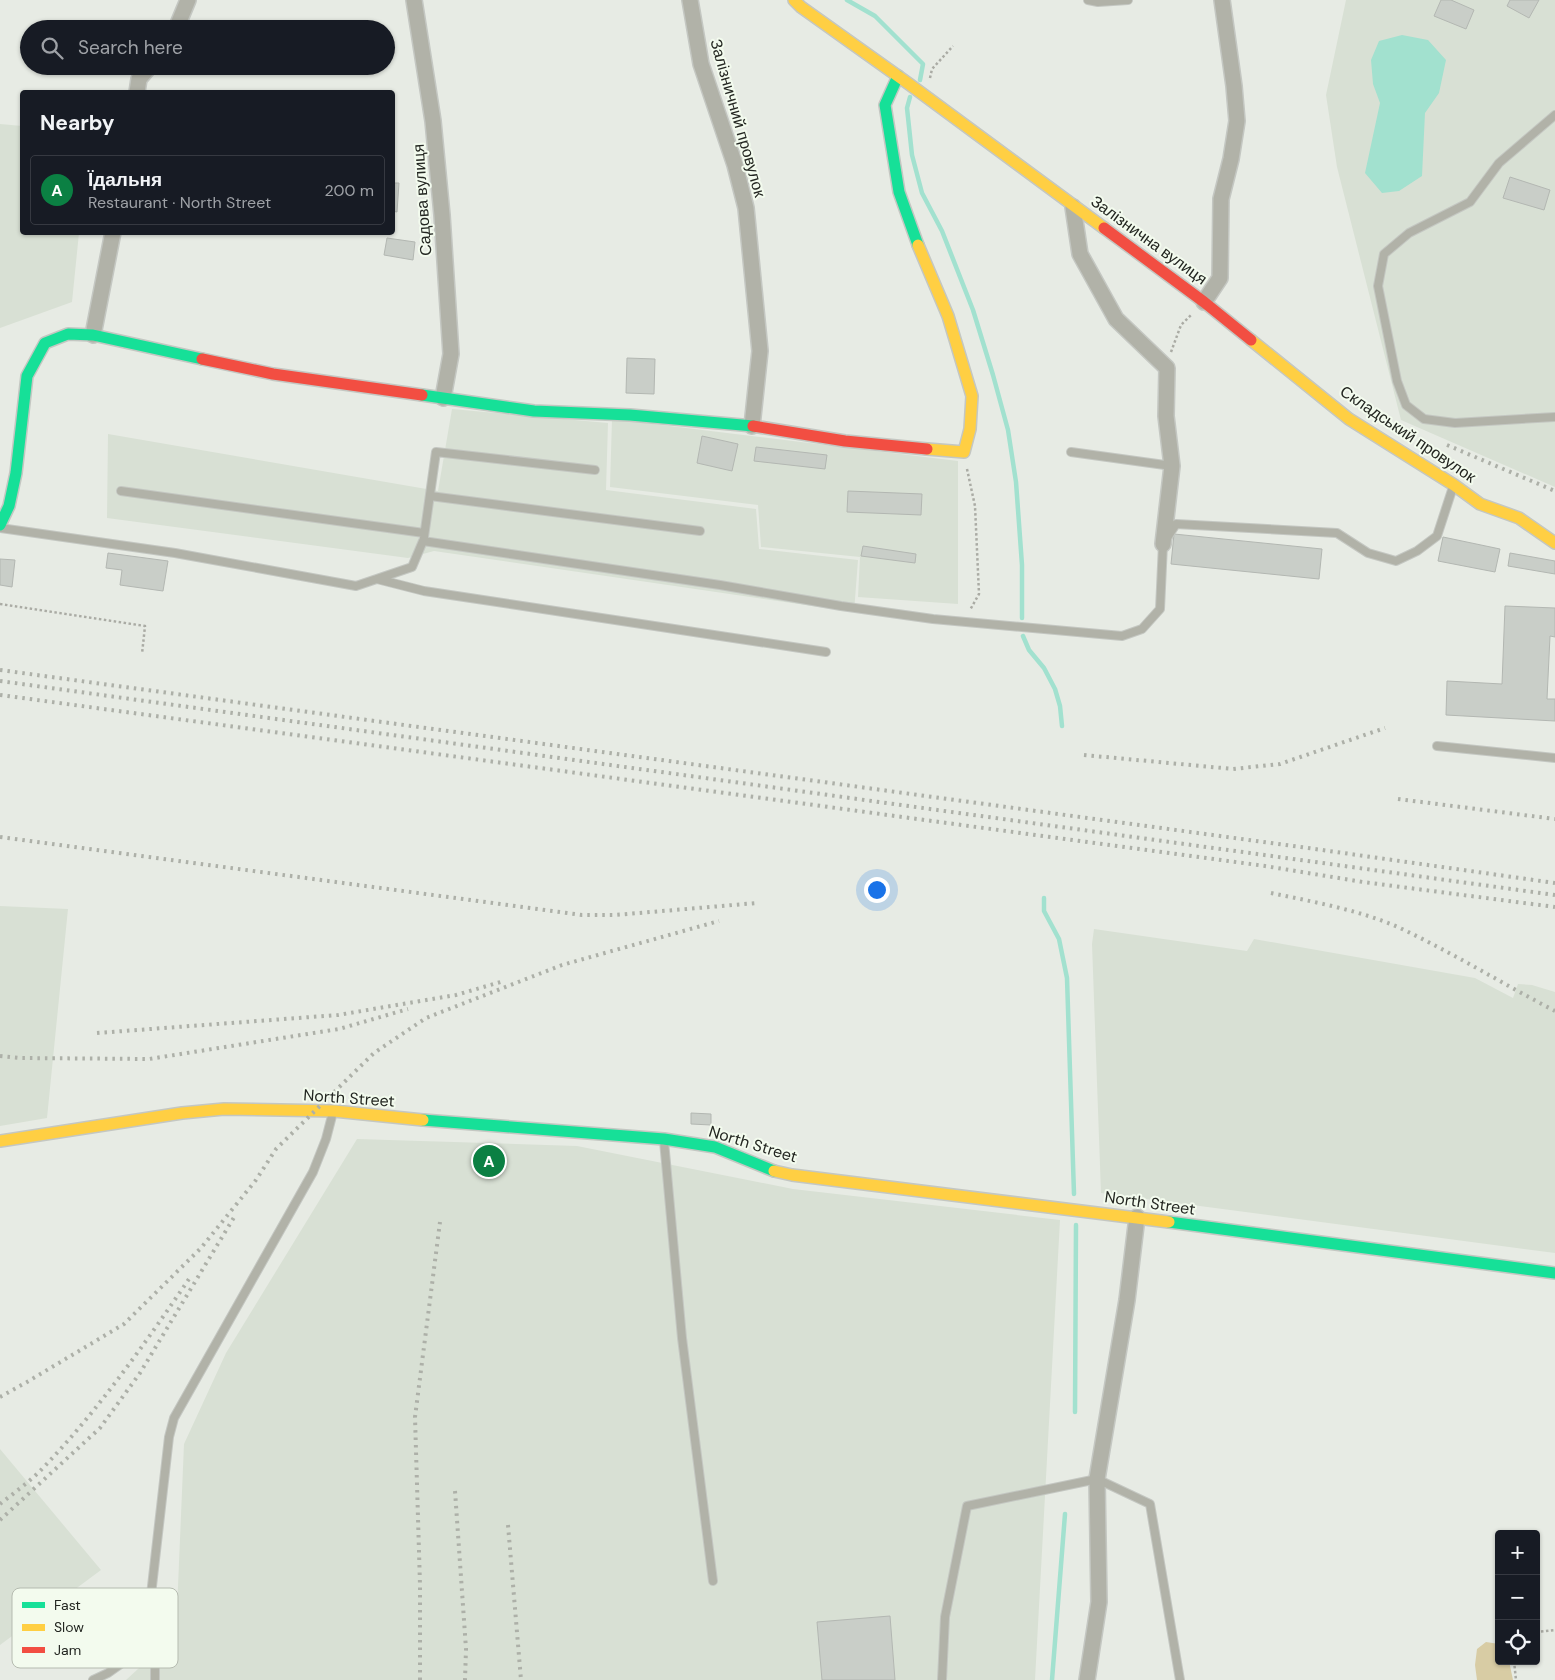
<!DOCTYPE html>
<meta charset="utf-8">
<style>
body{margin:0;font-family:"DM Sans",sans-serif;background:#20242c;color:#f1f3f6}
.controls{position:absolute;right:15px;bottom:15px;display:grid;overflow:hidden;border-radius:5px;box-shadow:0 1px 4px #0004}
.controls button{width:45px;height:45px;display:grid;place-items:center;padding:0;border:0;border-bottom:1px solid #363941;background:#171b24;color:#f1f3f6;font:25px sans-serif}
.you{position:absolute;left:876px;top:889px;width:18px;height:18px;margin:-12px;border:4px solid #fff;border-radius:50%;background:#1a73e8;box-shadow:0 0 0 8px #1a73e833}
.badge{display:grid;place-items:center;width:32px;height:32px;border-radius:50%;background:#0b8043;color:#fff;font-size:16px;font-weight:700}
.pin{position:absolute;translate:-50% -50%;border:2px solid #fff;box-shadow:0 1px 5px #0006}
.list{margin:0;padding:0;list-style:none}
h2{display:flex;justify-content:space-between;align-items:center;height:65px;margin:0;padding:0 20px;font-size:21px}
h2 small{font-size:16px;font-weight:400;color:#9ea1a6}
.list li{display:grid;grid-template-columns:32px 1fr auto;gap:15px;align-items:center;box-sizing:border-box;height:70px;margin:0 10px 10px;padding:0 10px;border:1px solid #363941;border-radius:5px}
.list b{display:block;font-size:19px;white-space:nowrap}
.list p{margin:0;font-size:16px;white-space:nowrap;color:#9ea1a6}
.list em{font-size:16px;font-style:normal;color:#9ea1a6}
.icon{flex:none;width:28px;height:28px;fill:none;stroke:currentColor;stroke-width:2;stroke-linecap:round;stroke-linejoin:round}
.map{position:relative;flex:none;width:1555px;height:1680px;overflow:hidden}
.search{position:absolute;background:#171b24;box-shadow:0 1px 4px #0004;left:20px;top:20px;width:375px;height:55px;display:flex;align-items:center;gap:12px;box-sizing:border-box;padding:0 18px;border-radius:28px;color:#9ea1a6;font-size:19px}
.panel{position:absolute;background:#171b24;box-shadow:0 1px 4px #0004;left:20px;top:90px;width:375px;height:145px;border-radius:5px}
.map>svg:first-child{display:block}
.built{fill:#d8e0d4}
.forest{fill:#d8cca4}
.water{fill:#a2e1cf}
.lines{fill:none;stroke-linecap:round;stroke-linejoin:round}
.stream{stroke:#a2e1cf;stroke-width:4.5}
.building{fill:#c9cec8;stroke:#b3b7b2}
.lane-casing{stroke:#c4c7c2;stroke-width:10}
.street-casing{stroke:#c4c7c2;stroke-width:18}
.fast-casing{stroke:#c4c7c2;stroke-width:14}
.slow-casing{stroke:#c4c7c2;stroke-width:14}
.jam-casing{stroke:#c4c7c2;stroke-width:14}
.path{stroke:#aaaba4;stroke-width:2.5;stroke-dasharray:2.5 2.5;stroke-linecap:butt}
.lane{stroke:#b1b2a8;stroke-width:8}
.street{stroke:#b1b2a8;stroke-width:15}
.fast{stroke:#16e098;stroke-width:11}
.slow{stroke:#ffcf43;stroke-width:11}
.jam{stroke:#f24e42;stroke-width:11}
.rail{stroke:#adb0a8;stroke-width:4;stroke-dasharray:2.5 5;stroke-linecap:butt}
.labels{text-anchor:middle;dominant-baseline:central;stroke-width:4;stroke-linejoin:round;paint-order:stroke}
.street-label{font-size:16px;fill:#232621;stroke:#f3fbee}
.key{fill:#f3fbee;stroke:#b5bbb0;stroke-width:1}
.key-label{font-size:14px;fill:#232621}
</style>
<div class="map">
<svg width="1555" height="1680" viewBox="0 0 1555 1680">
<rect width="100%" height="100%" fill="#e7ebe4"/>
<path class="built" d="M 1346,0 L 1555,0 L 1555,487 L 1401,420 L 1337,167 L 1326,95 Z
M 0,124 L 22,126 L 22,232 L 79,233 L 72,302 L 0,328 Z
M 452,409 L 608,423 L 606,490 L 756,509 L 759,549 L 858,560 L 854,612 L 434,551 L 408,558 L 107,518 L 108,434 L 438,491 Z
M 612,419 L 958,461 L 958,604 L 858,597 L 860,557 L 761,547 L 758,505 L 610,487 Z
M 0,906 L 68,909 L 47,1118 L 0,1126 Z
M 1094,929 L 1247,951 L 1254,939 L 1475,978 L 1513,998 L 1518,984 L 1532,985 L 1555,992 L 1555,1253 L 1101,1193 L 1092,944 Z
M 357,1139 L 577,1146 L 793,1189 L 1060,1220 L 1035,1680 L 126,1680 L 176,1634 L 184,1444 L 226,1353 Z
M 0,1449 L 101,1570 L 0,1645 Z"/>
<path class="forest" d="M 1486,1642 L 1499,1644 L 1499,1661 L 1509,1661 L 1513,1680 L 1477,1680 L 1475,1665 L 1477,1649 Z"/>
<path class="water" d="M 1402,35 L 1428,40 L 1446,60 L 1439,93 L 1425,113 L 1422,176 L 1399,191 L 1382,193 L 1365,173 L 1380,103 L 1373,84 L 1371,60 L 1379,41 Z"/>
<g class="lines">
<path class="stream" d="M 847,0 L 875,16 L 923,64 L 920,80
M 910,97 L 907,108 L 912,155 L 922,193 L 942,231 L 973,310 L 993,375 L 1008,430 L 1016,482 L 1022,565 L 1022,618
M 1023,636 L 1029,650 L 1044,668 L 1055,689 L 1060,706 L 1062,726
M 1044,898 L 1044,911 L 1059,939 L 1067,978 L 1074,1194
M 1075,1412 L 1076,1225
M 1052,1680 L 1065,1514"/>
</g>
<path class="building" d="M 1441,0 L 1451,0 L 1474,10 L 1466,29 L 1434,16 Z
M 1510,0 L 1539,0 L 1529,18 L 1507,6 Z
M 1510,177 L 1550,190 L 1544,210 L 1503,198 Z
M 392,183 L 399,183 L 397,212 L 392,211 Z
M 387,238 L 415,242 L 413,260 L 384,255 Z
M 627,358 L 655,359 L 654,394 L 626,393 Z
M 702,436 L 738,444 L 732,471 L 697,463 Z
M 756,447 L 827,455 L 825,469 L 754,461 Z
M 848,491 L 922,494 L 921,515 L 847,512 Z
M 1174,534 L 1322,549 L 1319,579 L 1171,564 Z
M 1443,537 L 1500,549 L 1495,572 L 1438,561 Z
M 863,546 L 916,554 L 915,563 L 861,556 Z
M 108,553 L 168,561 L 163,591 L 120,585 L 122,570 L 106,568 Z
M 1510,553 L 1555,561 L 1555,574 L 1508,566 Z
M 0,559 L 15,560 L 12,587 L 0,585 Z
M 1505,606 L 1555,608 L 1555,637 L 1550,636 L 1547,699 L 1555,699 L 1555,721 L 1446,715 L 1447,681 L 1502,684 Z
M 691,1113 L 711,1114 L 711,1125 L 691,1124 Z
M 890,1616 L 895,1680 L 822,1680 L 817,1622 Z"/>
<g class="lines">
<defs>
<path id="lane" d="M 1088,0 L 1098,2 L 1128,0
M 1555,115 L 1499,163 L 1470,202 L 1409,233 L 1384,254 L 1378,286 L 1397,381 L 1406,405 L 1424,419 L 1455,423 L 1555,417
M 1071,452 L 1172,466
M 121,491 L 424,533
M 430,496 L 700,531
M 0,528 L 175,553 L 356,586 L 412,567 L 423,541 L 720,585 L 841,606 L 933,619 L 1122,636 L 1142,629 L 1160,609 L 1163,544 L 1176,524 L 1337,533 L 1368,553 L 1396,561 L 1417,551 L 1437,536 L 1453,487
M 424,537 L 436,452 L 595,470
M 377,579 L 424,591 L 826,652
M 1437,746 L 1555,758
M 664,1141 L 682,1338 L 713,1581
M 93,1680 L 108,1673 L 132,1656 L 147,1630
M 155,1680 L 155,1667 L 147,1630 L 169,1437 L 174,1418 L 313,1172 L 326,1139 L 333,1112
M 942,1680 L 945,1617 L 967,1506 L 1097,1479 L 1150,1504 L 1180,1680"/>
<path id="street" d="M 414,0 L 433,121 L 442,215 L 451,354 L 443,398
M 690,0 L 701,64 L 735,165 L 746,208 L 760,351 L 752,426
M 176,29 L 188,0
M 137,92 L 139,79 L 150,66
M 1073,207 L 1080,254 L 1116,319 L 1167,368 L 1166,416 L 1172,466 L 1163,544
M 1204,302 L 1220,278 L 1221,199 L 1231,159 L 1237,121 L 1234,86 L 1222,0
M 93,335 L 113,232
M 1087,1680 L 1099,1602 L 1097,1479 L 1127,1300 L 1137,1217"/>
<path id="fast" d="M 898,76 L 885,105 L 899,192 L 918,245
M 422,395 L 534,411 L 630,415 L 753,426
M 0,525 L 9,506 L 16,473 L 27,376 L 45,343 L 68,334 L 93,335 L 202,359
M 423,1120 L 664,1139 L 715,1147 L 774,1171
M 1169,1222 L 1555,1273"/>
<path id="slow" d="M 794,0 L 801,7 L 909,84 L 1104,228
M 918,245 L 948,316 L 972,396 L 970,429 L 964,452 L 927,449
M 1251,340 L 1349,419 L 1454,485 L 1480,504 L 1519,518 L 1555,543
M 0,1141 L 182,1113 L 224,1109 L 334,1111 L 423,1120
M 774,1171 L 792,1175 L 1169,1222"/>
<path id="jam" d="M 1104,228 L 1204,302 L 1251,340
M 202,359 L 273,374 L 422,395
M 753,426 L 845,441 L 927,449"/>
</defs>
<use href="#lane" class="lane-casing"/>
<use href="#street" class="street-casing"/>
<use href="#fast" class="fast-casing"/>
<use href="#slow" class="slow-casing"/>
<use href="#jam" class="jam-casing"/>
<path class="path" d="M 930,78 L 932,69 L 953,46
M 1171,352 L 1181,325 L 1192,314
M 967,469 L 975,506 L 979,594 L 970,610
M 0,604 L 145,626 L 142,654
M 1536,1632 L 1555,1630
M 1514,1661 L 1516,1680"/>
<use href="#lane" class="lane"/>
<use href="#street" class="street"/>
<use href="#fast" class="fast"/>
<use href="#slow" class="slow"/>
<use href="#jam" class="jam"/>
<path class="rail" d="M 1447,445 L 1555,491
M 0,670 L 1308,848 L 1555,883
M 0,681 L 1555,895
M 0,695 L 1265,866 L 1363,882 L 1555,907
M 1084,755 L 1233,769 L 1280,764 L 1385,728
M 1398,799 L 1555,819
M 0,837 L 582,915 L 615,915 L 757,903
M 1271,893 C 1314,902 1360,910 1400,928 C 1453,953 1503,984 1555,1011
M 97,1033 L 338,1015 L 456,995 L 504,981
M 0,1056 L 20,1058 L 149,1059 L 339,1029 L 408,1009
M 0,1397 L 27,1382 L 124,1324 L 201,1248 L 256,1180 L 276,1149 L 374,1053 L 426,1018 L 562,965 L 719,921
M 455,1491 L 466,1649 L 465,1680
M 0,1504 C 14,1493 29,1482 41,1470 C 97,1412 144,1345 189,1279
M 0,1520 L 100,1428 L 140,1373 L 236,1214
M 508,1525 L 521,1680
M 420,1680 L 420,1585 L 415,1417 L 440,1222"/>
</g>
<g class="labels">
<g class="street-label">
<text transform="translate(738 118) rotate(74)">Залізничний провулок</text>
<text transform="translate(422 200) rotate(-94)">Садова вулиця</text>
<text transform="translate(1149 240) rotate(36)">Залізнична вулиця</text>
<text transform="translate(1408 434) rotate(34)">Складський провулок</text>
<text transform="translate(349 1098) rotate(4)">North Street</text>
<text transform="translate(753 1144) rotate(17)">North Street</text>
<text transform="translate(1150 1203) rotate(8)">North Street</text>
</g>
</g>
<rect x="12" y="1588" width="166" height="80" rx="8" class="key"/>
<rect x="22" y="1602" width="23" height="6" fill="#16e098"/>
<rect x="22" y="1624" width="23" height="7" fill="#ffcf43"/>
<rect x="22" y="1647" width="23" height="6" fill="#f24e42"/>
<g class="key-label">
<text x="54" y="1610">Fast</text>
<text x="54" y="1632">Slow</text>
<text x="54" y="1655">Jam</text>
</g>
</svg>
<div class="controls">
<button>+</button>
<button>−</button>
<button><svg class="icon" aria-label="locate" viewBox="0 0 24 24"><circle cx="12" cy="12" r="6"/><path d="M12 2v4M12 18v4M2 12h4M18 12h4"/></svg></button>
</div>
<div class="you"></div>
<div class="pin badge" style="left:489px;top:1161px">A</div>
<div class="search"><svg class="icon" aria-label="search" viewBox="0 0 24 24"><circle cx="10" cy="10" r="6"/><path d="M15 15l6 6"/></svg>Search here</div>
<section class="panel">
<h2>Nearby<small></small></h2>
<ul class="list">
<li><span class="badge">A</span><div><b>Їдальня</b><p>Restaurant · North Street</p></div><em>200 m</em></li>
</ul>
</section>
</div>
